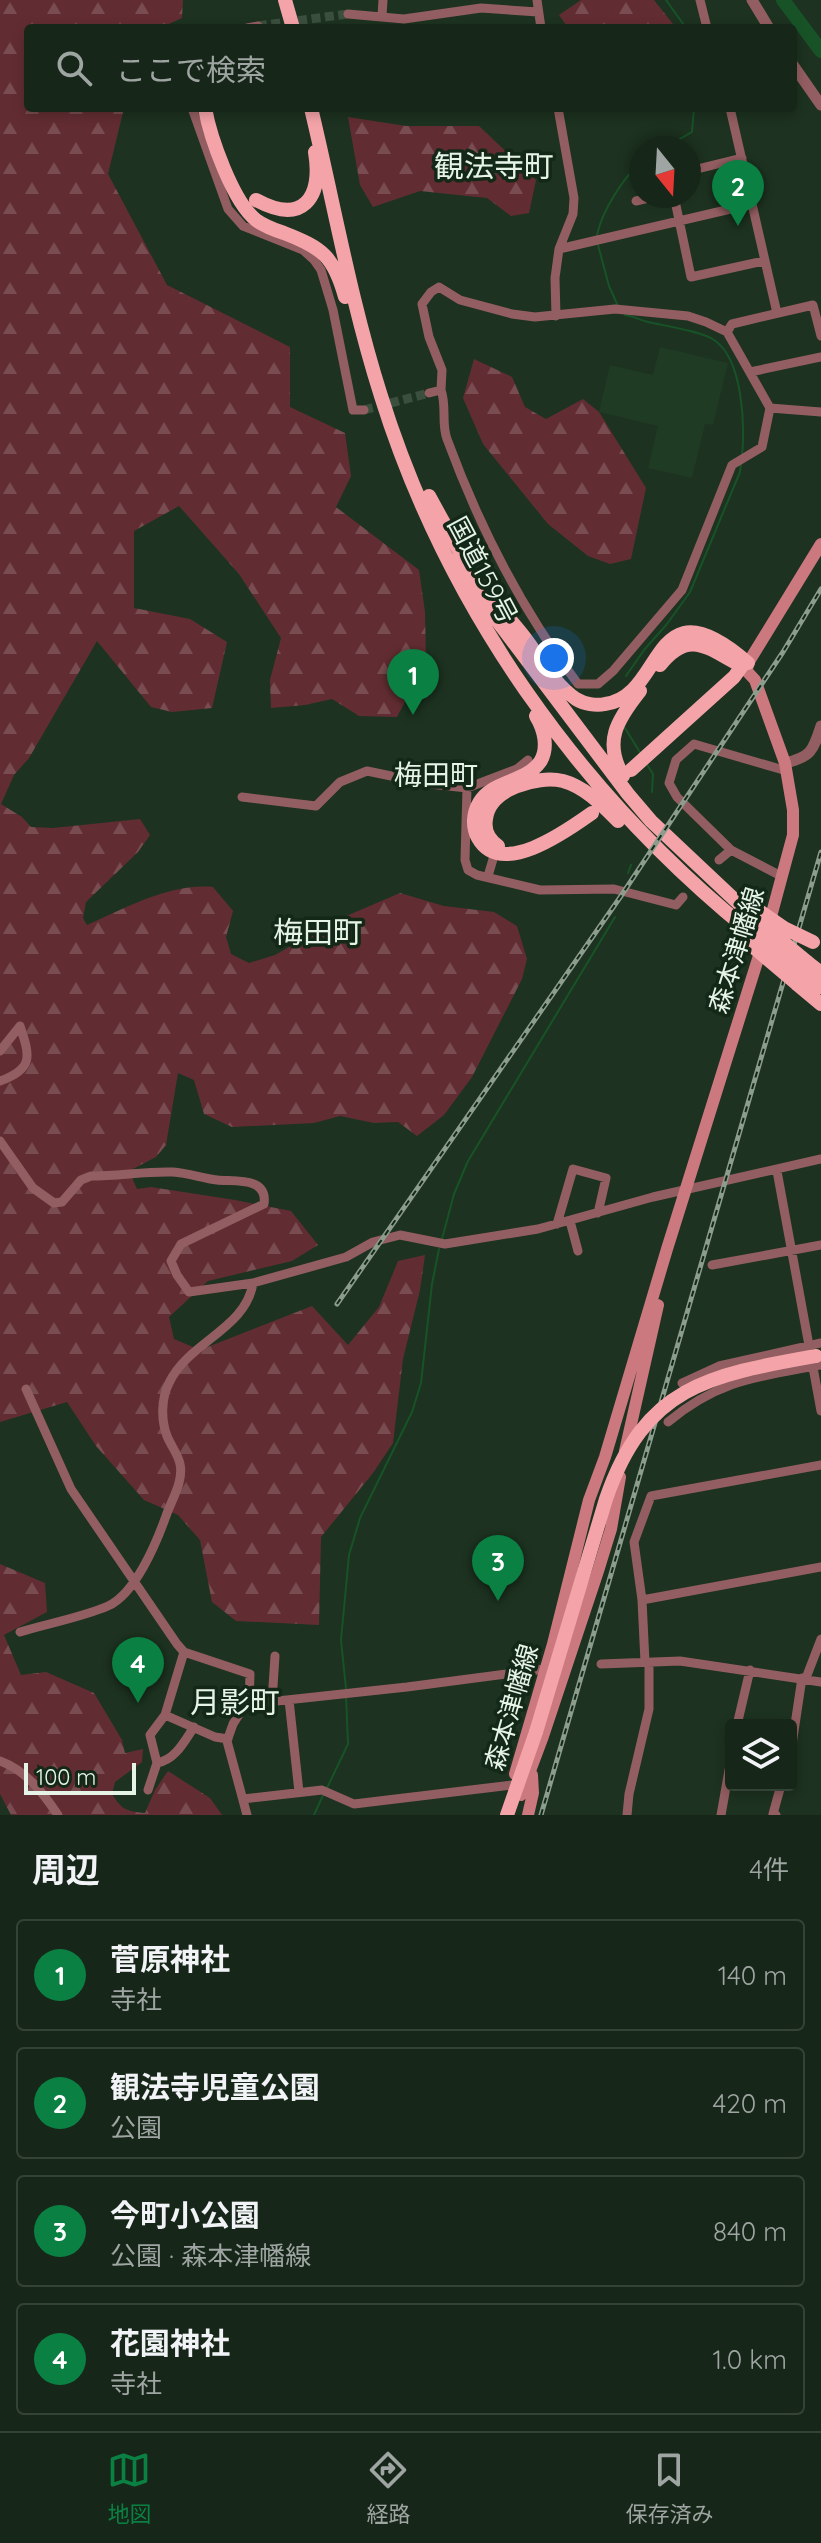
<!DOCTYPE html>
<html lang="ja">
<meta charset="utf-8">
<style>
body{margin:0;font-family:Quicksand,"Noto Sans JP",sans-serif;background:#1f2e21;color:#f1f3f6}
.controls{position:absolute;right:24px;bottom:24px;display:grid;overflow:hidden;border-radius:8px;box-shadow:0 4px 12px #0003}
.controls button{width:72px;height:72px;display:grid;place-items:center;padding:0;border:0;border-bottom:2px solid #354337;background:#162618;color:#f1f3f6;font:40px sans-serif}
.compass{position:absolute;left:629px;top:136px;width:72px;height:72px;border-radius:50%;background:#162618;box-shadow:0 4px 12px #0003;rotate:162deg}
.scale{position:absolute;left:24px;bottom:20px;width:112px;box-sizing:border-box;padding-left:8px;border:4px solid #e6f4e8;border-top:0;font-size:22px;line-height:28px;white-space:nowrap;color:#e6f4e8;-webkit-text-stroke:6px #132817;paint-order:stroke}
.you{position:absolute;left:554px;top:658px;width:28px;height:28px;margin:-20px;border:6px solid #fff;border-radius:50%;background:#1a73e8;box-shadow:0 0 0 12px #1a73e833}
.badge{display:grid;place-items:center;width:52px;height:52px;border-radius:50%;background:#0b8043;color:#fff;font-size:26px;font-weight:700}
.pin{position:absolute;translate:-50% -66px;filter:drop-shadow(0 2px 4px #0008)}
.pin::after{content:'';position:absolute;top:42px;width:28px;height:24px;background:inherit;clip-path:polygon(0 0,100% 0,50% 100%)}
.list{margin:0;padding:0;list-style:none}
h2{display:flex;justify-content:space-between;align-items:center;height:104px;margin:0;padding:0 32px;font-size:34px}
h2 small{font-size:26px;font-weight:400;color:#9ea5a2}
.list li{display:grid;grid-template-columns:52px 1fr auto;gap:24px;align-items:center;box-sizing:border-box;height:112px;margin:0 16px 16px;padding:0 16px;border:2px solid #354337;border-radius:8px}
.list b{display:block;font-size:30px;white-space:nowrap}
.list p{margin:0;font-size:26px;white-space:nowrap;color:#9ea5a2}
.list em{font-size:26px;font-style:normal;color:#9ea5a2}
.icon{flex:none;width:44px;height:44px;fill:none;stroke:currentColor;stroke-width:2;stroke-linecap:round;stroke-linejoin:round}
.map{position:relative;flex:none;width:821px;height:1815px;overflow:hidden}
.search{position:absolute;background:#162618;box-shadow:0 4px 12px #0003;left:24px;right:24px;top:24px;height:88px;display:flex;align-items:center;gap:20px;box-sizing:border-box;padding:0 28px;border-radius:8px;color:#9ea5a2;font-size:30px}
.sheet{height:616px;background:#162618}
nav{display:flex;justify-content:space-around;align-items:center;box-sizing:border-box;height:112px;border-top:2px solid #354337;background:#162618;font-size:22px;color:#9ea5a2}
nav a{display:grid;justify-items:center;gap:4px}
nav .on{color:#0b8043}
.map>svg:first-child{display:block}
.built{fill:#1f3b24}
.forest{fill:url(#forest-firs)}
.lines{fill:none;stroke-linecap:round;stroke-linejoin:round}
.stream{stroke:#185327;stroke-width:2}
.river{stroke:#185327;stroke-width:14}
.minor-tunnel{stroke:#3b4f3e;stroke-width:9;stroke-dasharray:9 4.5;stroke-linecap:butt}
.minor{stroke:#935e61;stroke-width:9}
.tertiary{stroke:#935e61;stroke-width:11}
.secondary{stroke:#cc787f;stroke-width:12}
.trunk{stroke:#f4a4a9;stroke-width:14}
.rail-casing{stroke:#8c9d8e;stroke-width:5}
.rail{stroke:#132817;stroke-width:2;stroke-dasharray:6;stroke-linecap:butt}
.trunk-bridge{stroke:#f4a4a9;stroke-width:14}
.labels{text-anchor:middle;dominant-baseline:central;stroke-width:7;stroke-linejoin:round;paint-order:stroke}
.street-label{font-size:26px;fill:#e6f4e8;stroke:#132817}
.neighbourhood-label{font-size:28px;fill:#e6f4e8;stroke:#132817}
.quarter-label{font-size:30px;fill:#e6f4e8;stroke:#132817}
</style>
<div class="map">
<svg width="821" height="1815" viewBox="0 0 821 1815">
<defs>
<pattern id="forest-firs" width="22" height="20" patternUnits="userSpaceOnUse" patternTransform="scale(2)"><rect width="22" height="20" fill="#622d32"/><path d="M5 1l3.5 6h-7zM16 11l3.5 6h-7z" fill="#784c50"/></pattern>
</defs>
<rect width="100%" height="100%" fill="#1d3220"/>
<path class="built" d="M 660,347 L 728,363 L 713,425 L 705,424 L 692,478 L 648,468 L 658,426 L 599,412 L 610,365 L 653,375 Z"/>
<path class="forest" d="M 0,0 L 183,0 L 182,18 L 160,28 L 28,28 L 28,108 L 124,108 L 108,174 L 167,285 L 290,347 L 290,407 L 345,433 L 351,476 L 336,507 L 419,570 L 425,612 L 426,661 L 397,717 L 359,716 L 332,699 L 305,705 L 271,708 L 270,680 L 281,638 L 239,574 L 179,506 L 134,531 L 134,608 L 190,619 L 227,642 L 212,708 L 172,712 L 151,707 L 97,641 L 29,758 L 14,775 L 1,804 L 22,817 L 31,827 L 53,828 L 140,819 L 150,835 L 138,852 L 86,902 L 83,918 L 87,925 C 126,908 170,883 213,887 L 233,911 L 226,937 L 231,954 L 249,963 L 275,955 L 337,920 L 400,893 L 444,906 L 494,912 L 517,926 L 527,959 L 522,979 L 472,1077 L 444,1115 L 417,1136 L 398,1122 L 374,1123 L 340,1116 L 314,1123 L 232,1127 L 204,1114 L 194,1080 L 178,1073 L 166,1145 L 156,1157 L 129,1171 L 137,1189 L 151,1187 L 235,1200 L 291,1211 L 318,1245 L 292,1261 L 208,1281 L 169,1317 L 174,1339 L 200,1350 L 312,1306 L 348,1345 L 379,1307 L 398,1261 L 425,1255 L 420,1290 L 403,1359 L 393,1443 L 373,1473 L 321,1537 L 319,1625 L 236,1621 L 212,1602 L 200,1540 L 178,1515 L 144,1500 L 96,1446 L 67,1402 L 0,1422 Z
M 581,0 L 654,0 L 673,24 L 673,28 L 572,28 L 566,25 L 559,15 Z
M 348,117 L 406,126 L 479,126 L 536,180 L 529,213 L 511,216 L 487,198 L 420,191 L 373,207 L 360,185 Z
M 474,359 L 512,377 L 525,407 L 546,419 L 583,399 L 599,412 L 646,488 L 631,559 L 610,564 L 588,556 L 548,524 L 483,444 L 463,398 Z
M 0,1564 L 45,1583 L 47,1612 L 4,1635 L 21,1675 L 46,1672 L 94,1693 L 122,1740 L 125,1753 L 143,1749 L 142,1762 L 115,1782 L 112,1794 C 122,1810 126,1811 145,1813 L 155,1790 L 168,1771 L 210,1798 L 222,1815 L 11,1815 L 0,1794 Z"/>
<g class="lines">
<path class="stream" d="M 666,0 L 686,28
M 664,148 L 692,132 L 694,108
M 597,235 C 602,211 623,178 641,162
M 598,245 L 609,286 L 618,306
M 625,315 C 633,316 640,320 648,322 C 665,326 701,331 714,340 C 743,359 745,425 742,456
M 626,676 L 644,650 L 667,624 L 690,592 L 740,472 L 741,463
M 625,728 L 641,754
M 646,763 L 653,774 L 652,792
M 628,873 L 631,865
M 442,1239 L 454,1194 L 468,1161 L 615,917
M 346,1689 L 341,1640 L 349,1555 L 360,1518 L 412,1412 L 421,1383 L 432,1284 L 439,1249
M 327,1788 L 348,1744 L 346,1695
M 314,1815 L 324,1793"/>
<path class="river" d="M 783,0 L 821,51"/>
<path class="minor-tunnel" d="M 258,26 L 348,14
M 364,410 L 429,393"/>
<path class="minor" d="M 537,0 L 541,28
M 700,0 L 707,28
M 348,14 L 404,19 L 481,8 L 538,12
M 382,16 L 383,0
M 247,28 L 258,26
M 192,108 L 228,209 L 243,226 L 303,250 L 314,260 L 321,270 L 333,310 L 353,410 L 364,410
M 730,108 L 777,313
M 689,171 L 742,158
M 674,196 L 691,277 L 764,261
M 636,201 L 657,196
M 559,249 L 752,204
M 556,316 L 555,278 L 559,249 L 573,214 L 574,198 L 558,108
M 727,332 L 732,324 L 813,305 L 821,336
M 750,372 L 821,357
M 441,390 L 442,370 L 429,337 L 422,304 L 431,292 L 439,287 L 460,300 L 512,314 L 535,317 L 615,309 L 688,316 L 706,322 L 727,332 L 770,408
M 429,393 L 441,390 C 447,406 441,423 447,439 C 479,526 521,609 578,684 L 598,684 L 613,671 L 682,590 L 732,465 L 762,447 L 770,408
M 770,408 L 821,412
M 467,788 L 465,860 L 468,870 L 477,875 L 540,890 L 614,889 L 676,905 L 683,897
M 242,797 L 316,806 L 340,782 L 367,771 L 430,784 L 467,788 L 517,769 L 528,760
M 719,860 L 731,850
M 488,876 L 496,849
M 781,876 L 731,850 L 677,797 L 669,783 L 676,760 L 694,744 L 787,771
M 0,1051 L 20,1026
M 0,1081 C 34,1069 30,1056 20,1026
M 0,1141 L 33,1188 L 54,1203 L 62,1202 L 81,1180 L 91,1176 C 119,1176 146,1171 173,1172 C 188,1173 202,1178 217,1180 C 233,1182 268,1176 264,1204 L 181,1244 L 171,1261 L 177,1275 L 189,1292 L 253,1283 L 346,1257 L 373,1242 L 400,1235 L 445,1244 L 538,1229 L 653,1197 L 821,1159
M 777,1171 L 821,1411
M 570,1221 L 578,1251
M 557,1224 L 573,1169 L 606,1178 L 598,1213
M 712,1265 L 821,1245
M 682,1383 L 719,1366 L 821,1343
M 26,1389 L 71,1489 L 177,1644 L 184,1652 L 250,1674 L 249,1704
M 668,1422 C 720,1379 758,1377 821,1365
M 642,1600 L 821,1567
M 20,1632 C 46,1624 83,1617 108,1606 C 135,1594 156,1544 166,1516 C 171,1501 184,1481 180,1464 C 178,1454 171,1446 167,1436 C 161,1420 161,1399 169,1383 C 188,1342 246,1329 253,1283
M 645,1662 L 642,1600 L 634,1542 L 651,1496 L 821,1465
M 601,1664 L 680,1661 L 821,1682
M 806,1678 L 821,1639
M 289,1700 L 299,1792
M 272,1702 L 275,1656
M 165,1715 L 184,1652
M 737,1725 L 750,1670
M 791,1751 L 802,1678
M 0,1761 C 27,1771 43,1793 58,1815
M 157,1763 L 150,1735 L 165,1715 L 215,1737 L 228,1739
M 148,1790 L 157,1763 C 175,1760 184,1742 194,1727
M 243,1799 L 322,1790 L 354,1804 L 512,1785
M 247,1815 L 227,1741 L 233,1724 L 243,1708 L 249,1704 L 407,1687 L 545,1669
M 627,1815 L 629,1794 L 649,1709 L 649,1662
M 721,1815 L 731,1759
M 776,1815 L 773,1814 L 781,1785"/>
<path class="tertiary" d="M 752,0 L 769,28
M 793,65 L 821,105
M 785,763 C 811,757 813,751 821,726"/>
<path class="secondary" d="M 742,666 L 755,680 L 785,763 L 793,810 L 793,835 L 769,924
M 747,670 L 748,663 L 821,544
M 625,1451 L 658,1305
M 515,1774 L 553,1644 L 589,1500 L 605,1457 L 667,1249 L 762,946
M 521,1795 L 542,1739 L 598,1571 L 611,1529 L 620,1477
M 528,1815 L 533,1793 L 532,1775"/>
<path class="trunk" d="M 285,0 L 293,28
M 205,108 C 210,137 233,202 256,220 C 264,226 275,230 284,233 C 323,248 334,257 345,297
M 311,108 C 334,204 351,302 381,396 C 447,607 578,792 749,931
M 256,200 C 302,225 323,199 315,152
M 429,496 L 467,565
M 457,559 L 496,619 L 628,794 L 651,821 L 754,918
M 494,601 C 504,613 515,625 525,638 C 541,659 554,684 576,699 C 584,704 596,706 605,704 C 666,697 650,577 748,663
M 536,716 C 544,729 549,748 540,762 C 525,783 492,780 479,803 C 473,813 472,827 478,838 C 501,879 568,830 592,813
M 631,770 L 734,677 L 742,666 C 708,649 690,628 660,665
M 623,776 C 603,742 617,720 640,691
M 498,846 C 488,839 484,830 486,819 C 489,789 537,775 563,781 C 585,787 602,805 618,821
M 807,962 L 821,973
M 802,973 L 821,987
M 797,984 L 821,1004
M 507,1815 L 536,1732"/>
<defs>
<path id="rail" d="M 337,1304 L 621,896 L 783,652 L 821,589
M 541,1815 L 821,852"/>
</defs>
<use href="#rail" class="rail-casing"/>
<use href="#rail" class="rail"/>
<path class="trunk-bridge" d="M 758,910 L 784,928 L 813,942
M 754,918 L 807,962
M 749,931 L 802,973
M 745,940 L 797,984
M 536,1732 L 606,1499 C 645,1386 709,1375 816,1356"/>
</g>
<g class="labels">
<g class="street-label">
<text transform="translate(483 570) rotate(62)">国道159号</text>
<text transform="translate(736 950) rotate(-73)">森本津幡線</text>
<text transform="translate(511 1707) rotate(-74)">森本津幡線</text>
</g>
<g class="neighbourhood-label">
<text x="436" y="774">梅田町</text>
</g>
<g class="quarter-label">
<text x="494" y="166">観法寺町</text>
<text x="318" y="932">梅田町</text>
<text x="235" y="1702">月影町</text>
</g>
</g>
</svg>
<div class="controls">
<button><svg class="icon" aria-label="layers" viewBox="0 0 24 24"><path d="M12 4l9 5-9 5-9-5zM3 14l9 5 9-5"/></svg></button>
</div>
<svg class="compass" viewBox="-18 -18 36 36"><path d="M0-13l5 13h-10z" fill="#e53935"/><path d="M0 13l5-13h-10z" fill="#9ea5a2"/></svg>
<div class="scale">100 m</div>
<div class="you"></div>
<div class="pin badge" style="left:413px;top:715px">1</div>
<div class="pin badge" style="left:738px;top:226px">2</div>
<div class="pin badge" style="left:498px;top:1601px">3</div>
<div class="pin badge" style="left:138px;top:1703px">4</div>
<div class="search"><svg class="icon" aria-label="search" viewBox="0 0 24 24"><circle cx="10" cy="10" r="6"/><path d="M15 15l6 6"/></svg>ここで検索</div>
</div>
<section class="sheet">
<h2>周辺<small>4件</small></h2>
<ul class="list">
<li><span class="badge">1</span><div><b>菅原神社</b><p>寺社</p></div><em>140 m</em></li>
<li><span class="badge">2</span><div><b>観法寺児童公園</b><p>公園</p></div><em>420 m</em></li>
<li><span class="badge">3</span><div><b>今町小公園</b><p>公園 · 森本津幡線</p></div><em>840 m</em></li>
<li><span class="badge">4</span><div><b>花園神社</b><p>寺社</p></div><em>1.0 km</em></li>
</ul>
</section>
<nav>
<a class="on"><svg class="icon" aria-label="map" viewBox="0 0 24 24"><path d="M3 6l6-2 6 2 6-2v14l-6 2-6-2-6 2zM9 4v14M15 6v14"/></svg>地図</a>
<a><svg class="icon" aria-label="directions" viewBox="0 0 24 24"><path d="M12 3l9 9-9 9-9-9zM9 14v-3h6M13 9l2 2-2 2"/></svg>経路</a>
<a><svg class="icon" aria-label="saved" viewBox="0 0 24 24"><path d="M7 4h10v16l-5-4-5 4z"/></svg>保存済み</a>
</nav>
